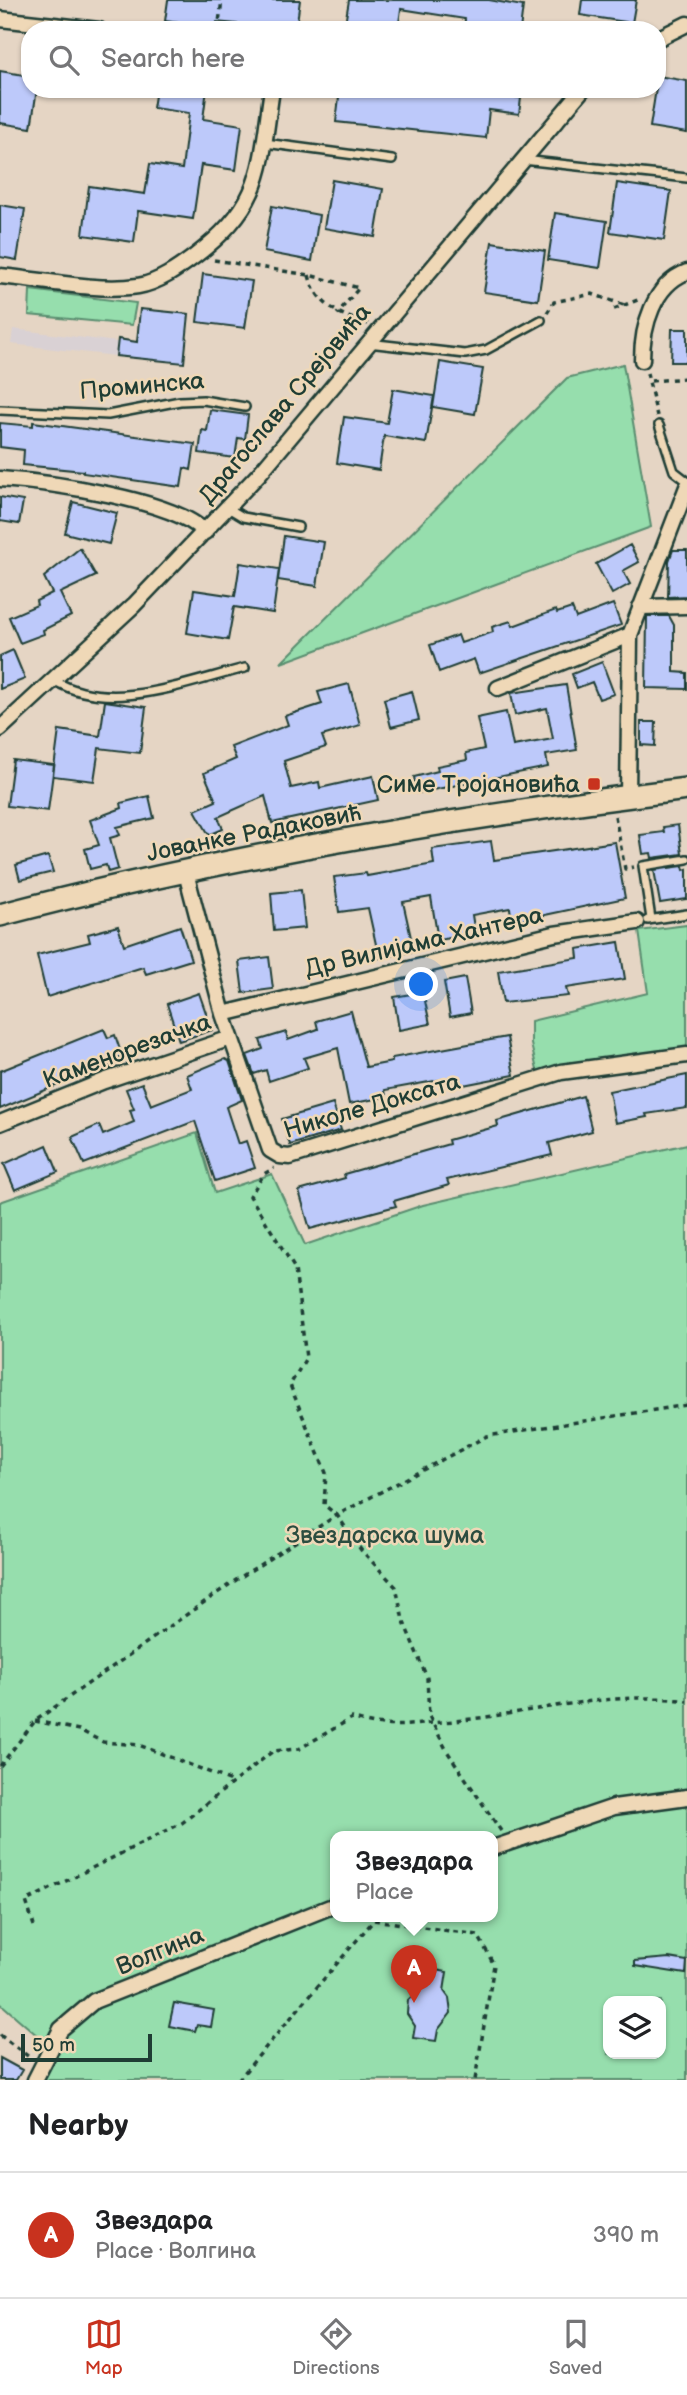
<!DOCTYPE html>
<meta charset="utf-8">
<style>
body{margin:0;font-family:"Balsamiq Sans",sans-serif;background:#f6f6f6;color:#202124}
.controls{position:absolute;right:21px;bottom:21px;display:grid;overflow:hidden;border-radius:14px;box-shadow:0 2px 5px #0004}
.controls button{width:63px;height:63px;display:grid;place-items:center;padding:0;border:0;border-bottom:2px solid #e0e0e0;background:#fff;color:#202124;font:35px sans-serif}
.scale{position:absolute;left:21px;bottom:18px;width:131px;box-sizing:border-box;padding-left:7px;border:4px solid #1f3d34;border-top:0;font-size:19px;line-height:24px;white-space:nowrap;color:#1f3d34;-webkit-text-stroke:5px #efd8b7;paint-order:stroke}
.you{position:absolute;left:422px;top:985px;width:24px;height:24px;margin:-18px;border:5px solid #fff;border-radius:50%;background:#1a73e8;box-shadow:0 0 0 10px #1a73e833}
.badge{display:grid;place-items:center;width:46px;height:46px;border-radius:50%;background:#c8321e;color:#fff;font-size:23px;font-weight:700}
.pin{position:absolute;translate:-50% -58px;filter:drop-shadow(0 2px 4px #0008)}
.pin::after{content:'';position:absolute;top:37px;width:24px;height:21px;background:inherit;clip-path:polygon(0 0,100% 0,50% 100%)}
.popup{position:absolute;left:330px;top:1831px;width:168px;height:91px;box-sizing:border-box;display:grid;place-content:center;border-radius:14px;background:#fff;filter:drop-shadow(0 2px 5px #0005);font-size:23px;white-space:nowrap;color:#757577}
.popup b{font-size:26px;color:#202124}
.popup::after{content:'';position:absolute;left:50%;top:100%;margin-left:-14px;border:14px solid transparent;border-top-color:#fff}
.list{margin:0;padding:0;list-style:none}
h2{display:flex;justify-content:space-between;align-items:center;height:91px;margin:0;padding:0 28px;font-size:30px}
h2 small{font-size:23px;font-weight:400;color:#757577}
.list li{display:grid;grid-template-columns:46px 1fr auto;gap:21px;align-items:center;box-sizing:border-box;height:126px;padding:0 28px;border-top:2px solid #e0e0e0}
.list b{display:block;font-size:26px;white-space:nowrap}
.list p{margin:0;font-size:23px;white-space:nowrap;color:#757577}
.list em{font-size:23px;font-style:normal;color:#757577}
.icon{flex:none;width:38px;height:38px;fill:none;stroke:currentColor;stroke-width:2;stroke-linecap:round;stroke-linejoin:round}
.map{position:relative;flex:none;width:687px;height:2080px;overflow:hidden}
.search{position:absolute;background:#fff;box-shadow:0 2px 5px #0004;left:21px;right:21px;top:21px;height:77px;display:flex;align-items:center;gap:18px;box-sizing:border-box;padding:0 24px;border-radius:28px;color:#757577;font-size:26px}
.sheet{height:217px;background:#fff}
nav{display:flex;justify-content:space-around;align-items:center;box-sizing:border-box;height:98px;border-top:2px solid #e0e0e0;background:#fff;font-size:19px;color:#757577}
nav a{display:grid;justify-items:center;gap:4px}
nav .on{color:#c8321e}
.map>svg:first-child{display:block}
.built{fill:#d9d1d4}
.green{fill:#96dead;stroke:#5a8e70;stroke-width:2;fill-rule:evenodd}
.building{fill:#bdc9fa;stroke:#1f3d34;stroke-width:2}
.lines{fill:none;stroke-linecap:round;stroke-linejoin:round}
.lane-casing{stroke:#1f3d34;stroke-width:12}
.street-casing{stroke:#1f3d34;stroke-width:19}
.secondary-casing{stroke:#1f3d34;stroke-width:26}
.path{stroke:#1f3d34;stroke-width:3.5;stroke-dasharray:5 5;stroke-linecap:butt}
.lane{stroke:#efd8b7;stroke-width:7}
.street{stroke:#efd8b7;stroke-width:14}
.secondary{stroke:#efd8b7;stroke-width:21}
.poi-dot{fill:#c8321e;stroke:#efd8b7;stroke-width:2.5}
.labels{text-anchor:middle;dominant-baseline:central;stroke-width:5;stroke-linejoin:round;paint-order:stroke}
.street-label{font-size:24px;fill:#1f3d34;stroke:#efd8b7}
.poi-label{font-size:24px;fill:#1f3d34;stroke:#efd8b7;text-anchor:end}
.park-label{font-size:24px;fill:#2b4d40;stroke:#efd8b7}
</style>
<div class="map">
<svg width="687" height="2080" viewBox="0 0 687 2080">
<rect width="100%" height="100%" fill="#e5d5c4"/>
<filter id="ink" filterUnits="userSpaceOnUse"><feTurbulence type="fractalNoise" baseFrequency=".0143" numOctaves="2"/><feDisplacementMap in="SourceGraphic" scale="14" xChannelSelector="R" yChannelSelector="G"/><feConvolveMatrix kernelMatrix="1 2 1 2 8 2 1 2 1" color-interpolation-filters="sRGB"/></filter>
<g filter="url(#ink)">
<path class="built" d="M 13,329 L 117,342 L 116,356 L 11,344 Z"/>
<path class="green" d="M 30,290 L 136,303 L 132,325 L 29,315 Z
M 623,364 L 651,527 L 281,663 L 567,378 Z
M 687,925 L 687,1051 L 539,1079 L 531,1044 L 531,1021 L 648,993 L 639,931 Z
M 197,1133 L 215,1193 L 272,1174 L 305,1245 L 423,1205 L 687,1144 L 687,2080 L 40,2080 L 54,2050 L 0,2003 L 0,1202 ZM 335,1837 L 493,1837 L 493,1917 L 335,1917 ZM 608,2001 L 661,2001 L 661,2054 L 608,2054 Z"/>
<path class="building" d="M 168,0 L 300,0 L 296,30 L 217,22 L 216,28 L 165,21 Z
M 349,0 L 489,0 L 523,6 L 520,30 L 464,30 L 465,19 L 401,9 L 398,30 L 344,30 Z
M 582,0 L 636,0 L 632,23 L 580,15 Z
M 0,71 L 30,76 L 30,89 L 37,89 L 31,128 L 0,123 Z
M 658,76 L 687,81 L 687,133 L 650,127 Z
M 156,89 L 207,89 L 203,119 L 242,125 L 236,170 L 201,165 L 193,219 L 138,211 L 134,242 L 83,235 L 89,186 L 145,194 L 150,164 L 182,169 L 189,113 L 153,108 Z
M 340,89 L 453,89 L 521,98 L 519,114 L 489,110 L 486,138 L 336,122 Z
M 332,180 L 383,189 L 375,237 L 324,228 Z
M 617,183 L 671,191 L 664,240 L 610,232 Z
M 0,205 L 25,209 L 17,260 L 0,257 Z
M 272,206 L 319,215 L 312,261 L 264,252 Z
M 555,213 L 607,221 L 600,268 L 548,260 Z
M 492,242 L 545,251 L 538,300 L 484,292 Z
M 203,274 L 252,281 L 245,328 L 197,322 Z
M 140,309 L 189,314 L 184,363 L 116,356 L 118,339 L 137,342 Z
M 672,329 L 687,329 L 687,362 L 671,362 Z
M 440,362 L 483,369 L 475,414 L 433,407 Z
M 393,389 L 434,396 L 426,443 L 384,436 L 379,470 L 337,463 L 344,417 L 387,423 Z
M 210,410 L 248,415 L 245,439 L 238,438 L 235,458 L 199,453 L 202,430 L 207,431 Z
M 33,422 L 195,444 L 191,470 L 184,468 L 181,487 L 83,473 L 83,471 L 23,465 L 24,450 L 0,447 L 0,423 L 33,426 Z
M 0,497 L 23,501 L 19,524 L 0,521 Z
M 73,502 L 117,513 L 109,544 L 65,533 Z
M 284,536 L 324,542 L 317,586 L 278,580 Z
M 630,545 L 639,562 L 623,571 L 630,584 L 612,594 L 596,564 Z
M 80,548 L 96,576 L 60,593 L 71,616 L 43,630 L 44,634 L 20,643 L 9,617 L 37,605 L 36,601 L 52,593 L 44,577 Z
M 673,550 L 687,550 L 687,596 L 668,597 L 669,561 Z
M 240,563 L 279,569 L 273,613 L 234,607 L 228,640 L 187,633 L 194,590 L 235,596 Z
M 613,604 L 621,625 L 479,673 L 474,659 L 439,672 L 430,645 L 458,635 L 461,643 L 493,632 L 492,627 L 511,621 L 513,626 L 556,610 L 557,613 L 572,608 L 576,618 Z
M 647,616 L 669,616 L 674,625 L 674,672 L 687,673 L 687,689 L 646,688 Z
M 13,650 L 25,679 L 0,689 L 0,656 Z
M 602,662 L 614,694 L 599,699 L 592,682 L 577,688 L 572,674 Z
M 349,684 L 360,725 L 322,736 L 326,747 L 284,761 L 291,788 L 319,782 L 320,788 L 373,776 L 378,800 L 272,823 L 265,796 L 218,817 L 223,829 L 209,835 L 195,810 L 216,801 L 204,773 L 236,759 L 231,747 L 288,725 L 285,716 L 322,704 L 318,692 Z
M 566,685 L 577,750 L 546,755 L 548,767 L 417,793 L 414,777 L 438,771 L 437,766 L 467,760 L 466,753 L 484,749 L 477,718 L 506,712 L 513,746 L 553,739 L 547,708 L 515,715 L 511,693 Z
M 412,691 L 419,720 L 391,727 L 384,699 Z
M 105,701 L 146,707 L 140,753 L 99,748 L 94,781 L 53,776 L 59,730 L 100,736 Z
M 641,722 L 656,722 L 655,746 L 641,745 Z
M 13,760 L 54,765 L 48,811 L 7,806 Z
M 149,796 L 154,818 L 117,827 L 120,835 L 110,838 L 118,869 L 108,872 L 106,865 L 90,869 L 85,849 L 99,845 L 90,820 L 122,808 L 121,803 Z
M 678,825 L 682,854 L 652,858 L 651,853 L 643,854 L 640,835 L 664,832 L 663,827 Z
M 491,841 L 494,860 L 615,842 L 625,898 L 512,922 L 510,908 L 472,915 L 475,934 L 438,940 L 431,897 L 403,902 L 414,951 L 379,958 L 368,908 L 339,912 L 334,877 L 366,873 L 367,876 L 434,864 L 432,849 Z
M 48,856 L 53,872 L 20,880 L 16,865 Z
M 683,866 L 684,870 L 687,869 L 687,899 L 660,903 L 654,870 Z
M 301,890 L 305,928 L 274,931 L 271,893 Z
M 118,926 L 124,945 L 180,926 L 191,960 L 146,974 L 143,967 L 47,997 L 37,955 L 90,942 L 88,934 Z
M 619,942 L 625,979 L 566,988 L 568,996 L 503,1003 L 498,971 L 578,958 L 577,949 Z
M 269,957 L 273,989 L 243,993 L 239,961 Z
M 465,978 L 471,1013 L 450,1017 L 444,982 Z
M 423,992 L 430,1024 L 399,1030 L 394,997 Z
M 199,993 L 212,1030 L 179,1041 L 167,1004 Z
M 351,1011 L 366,1067 L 392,1062 L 392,1058 L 507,1037 L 514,1075 L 453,1087 L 451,1078 L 385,1090 L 386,1097 L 349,1104 L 338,1048 L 304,1058 L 308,1068 L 269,1081 L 266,1070 L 254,1074 L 247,1055 L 263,1049 L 260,1040 L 286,1032 L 288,1040 L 318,1029 L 316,1021 Z
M 104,1029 L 108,1038 L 115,1035 L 122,1056 L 109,1061 L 111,1068 L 86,1078 L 84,1074 L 0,1109 L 0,1071 Z
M 225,1059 L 229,1061 L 242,1100 L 226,1107 L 238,1144 L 246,1141 L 255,1168 L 215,1181 L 195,1121 L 84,1164 L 72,1137 L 99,1125 L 103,1135 L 134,1122 L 130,1110 L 134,1109 L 126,1089 L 142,1083 L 151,1105 L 192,1089 L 187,1075 Z
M 687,1075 L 687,1108 L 646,1114 L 647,1117 L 615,1123 L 609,1091 Z
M 583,1096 L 592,1131 L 549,1143 L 552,1155 L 447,1180 L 449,1185 L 394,1201 L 396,1206 L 310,1229 L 299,1191 L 345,1178 L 344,1174 L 449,1144 L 448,1140 L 498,1126 L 497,1121 Z
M 333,1104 L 341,1130 L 290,1145 L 282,1119 Z
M 47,1145 L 58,1172 L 15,1190 L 4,1164 Z
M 669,1958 L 687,1961 L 686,1974 L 635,1966 L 635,1961 Z
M 425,1968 L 447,1972 L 444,1991 L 449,1998 L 451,2013 L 438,2030 L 436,2041 L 413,2038 L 415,2026 L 407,2014 L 408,2000 L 421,1988 Z
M 174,2003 L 214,2010 L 211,2027 L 197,2025 L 195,2031 L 169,2026 Z
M 0,2058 L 22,2070 L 16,2080 L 0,2080 Z"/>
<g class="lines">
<defs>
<path id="lane" d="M 265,143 L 392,160
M 523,160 L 687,178
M 368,343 L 465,354 L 486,350 L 541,320
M 0,410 L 108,415 L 180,401 L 203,400 L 245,407
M 659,425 L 674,471 L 687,481
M 228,508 L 243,517 L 298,527
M 55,681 C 111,714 187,682 245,668
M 651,919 L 643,866 L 687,859
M 648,920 L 687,914"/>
<path id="street" d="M 0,19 L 99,30
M 657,39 L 687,24
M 0,276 C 43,280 97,292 138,286 C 158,283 179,268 195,256 C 264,204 260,169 272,89
M 642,360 C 642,327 653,285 687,272
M 0,479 C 47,482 173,499 205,532
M 640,607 L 687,606
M 498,688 L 630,635
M 0,729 L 134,605 L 259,474 L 583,89
M 628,797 L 630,635 L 687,487
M 186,873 L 223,1014 L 270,1150 L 280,1156 L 290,1157 L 561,1072 L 687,1055
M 223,1014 L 554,934 L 637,922
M 0,1123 L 104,1081 L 231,1038
M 493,1848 L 614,1807 L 687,1797
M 35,2080 L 61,2029 L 94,2001 L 335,1905"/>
<path id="secondary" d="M 0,915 C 225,856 456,817 687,789"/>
</defs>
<use href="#lane" class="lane-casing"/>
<use href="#street" class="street-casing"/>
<use href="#secondary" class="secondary-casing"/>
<path class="path" d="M 218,30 L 222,0
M 214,260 L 309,275 L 359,288 L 337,314
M 309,275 C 316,305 340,315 368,324
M 614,309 L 638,300
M 547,313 L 554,302 L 592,294 L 624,305
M 647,373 L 657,416
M 651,381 L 687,378
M 615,816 L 625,869 L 634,867
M 35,1721 L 79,1730 L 103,1742 L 139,1745 L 232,1781
M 0,1766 L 35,1721 L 233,1582 L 337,1515 L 324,1505 L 326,1473 L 290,1385 L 306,1358 L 295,1269 L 250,1196 L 264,1174 L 274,1168
M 501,1831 L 447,1751 L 429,1716 L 427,1678 L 403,1620 L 396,1587 L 361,1550 L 337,1515 L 487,1436 L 687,1405
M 34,1926 L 26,1901 L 182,1823 L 273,1751 L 299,1749 L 352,1718 C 387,1730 406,1725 442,1722 C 523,1716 606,1689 687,1701
M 0,2035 L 29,2057
M 238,2080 L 374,1920 L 478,1935 L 494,1965 L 475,2080"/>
<use href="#lane" class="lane"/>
<use href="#street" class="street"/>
<use href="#secondary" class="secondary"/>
</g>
</g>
<rect class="poi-dot" x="587" y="777" width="14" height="14" rx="3.5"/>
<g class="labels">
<g class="street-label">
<text transform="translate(142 386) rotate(-5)">Проминска</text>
<text transform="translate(285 404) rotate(-50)">Драгослава Срејовића</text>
<text transform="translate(254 833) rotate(-11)">Јованке Радаковић</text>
<text transform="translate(424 942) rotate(-13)">Др Вилијама Хантера</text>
<text transform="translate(127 1051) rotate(-20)">Каменорезачка</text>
<text transform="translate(372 1106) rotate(-16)">Николе Доксата</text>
<text transform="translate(160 1951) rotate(-22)">Волгина</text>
</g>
<g class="poi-label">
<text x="580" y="784">Симе Тројановића</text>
</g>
<g class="park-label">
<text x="385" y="1535">Звездарска шума</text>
</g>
</g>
</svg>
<div class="controls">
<button><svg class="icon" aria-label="layers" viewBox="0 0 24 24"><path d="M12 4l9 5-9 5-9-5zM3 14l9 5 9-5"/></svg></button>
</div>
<div class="scale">50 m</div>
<div class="you"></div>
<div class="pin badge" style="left:414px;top:2003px">A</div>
<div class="popup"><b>Звездара</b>Place</div>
<div class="search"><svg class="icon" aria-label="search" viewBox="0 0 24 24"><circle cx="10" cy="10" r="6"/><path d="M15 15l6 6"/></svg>Search here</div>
</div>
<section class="sheet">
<h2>Nearby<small></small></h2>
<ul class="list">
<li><span class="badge">A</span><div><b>Звездара</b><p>Place · Волгина</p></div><em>390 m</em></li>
</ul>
</section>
<nav>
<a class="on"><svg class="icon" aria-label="map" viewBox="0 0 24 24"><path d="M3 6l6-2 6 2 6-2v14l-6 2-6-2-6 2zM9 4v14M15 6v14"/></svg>Map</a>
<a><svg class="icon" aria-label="directions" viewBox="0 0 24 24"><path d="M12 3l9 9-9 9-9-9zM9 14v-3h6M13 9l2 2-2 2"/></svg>Directions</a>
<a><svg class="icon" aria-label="saved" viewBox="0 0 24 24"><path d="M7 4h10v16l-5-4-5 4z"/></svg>Saved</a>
</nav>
